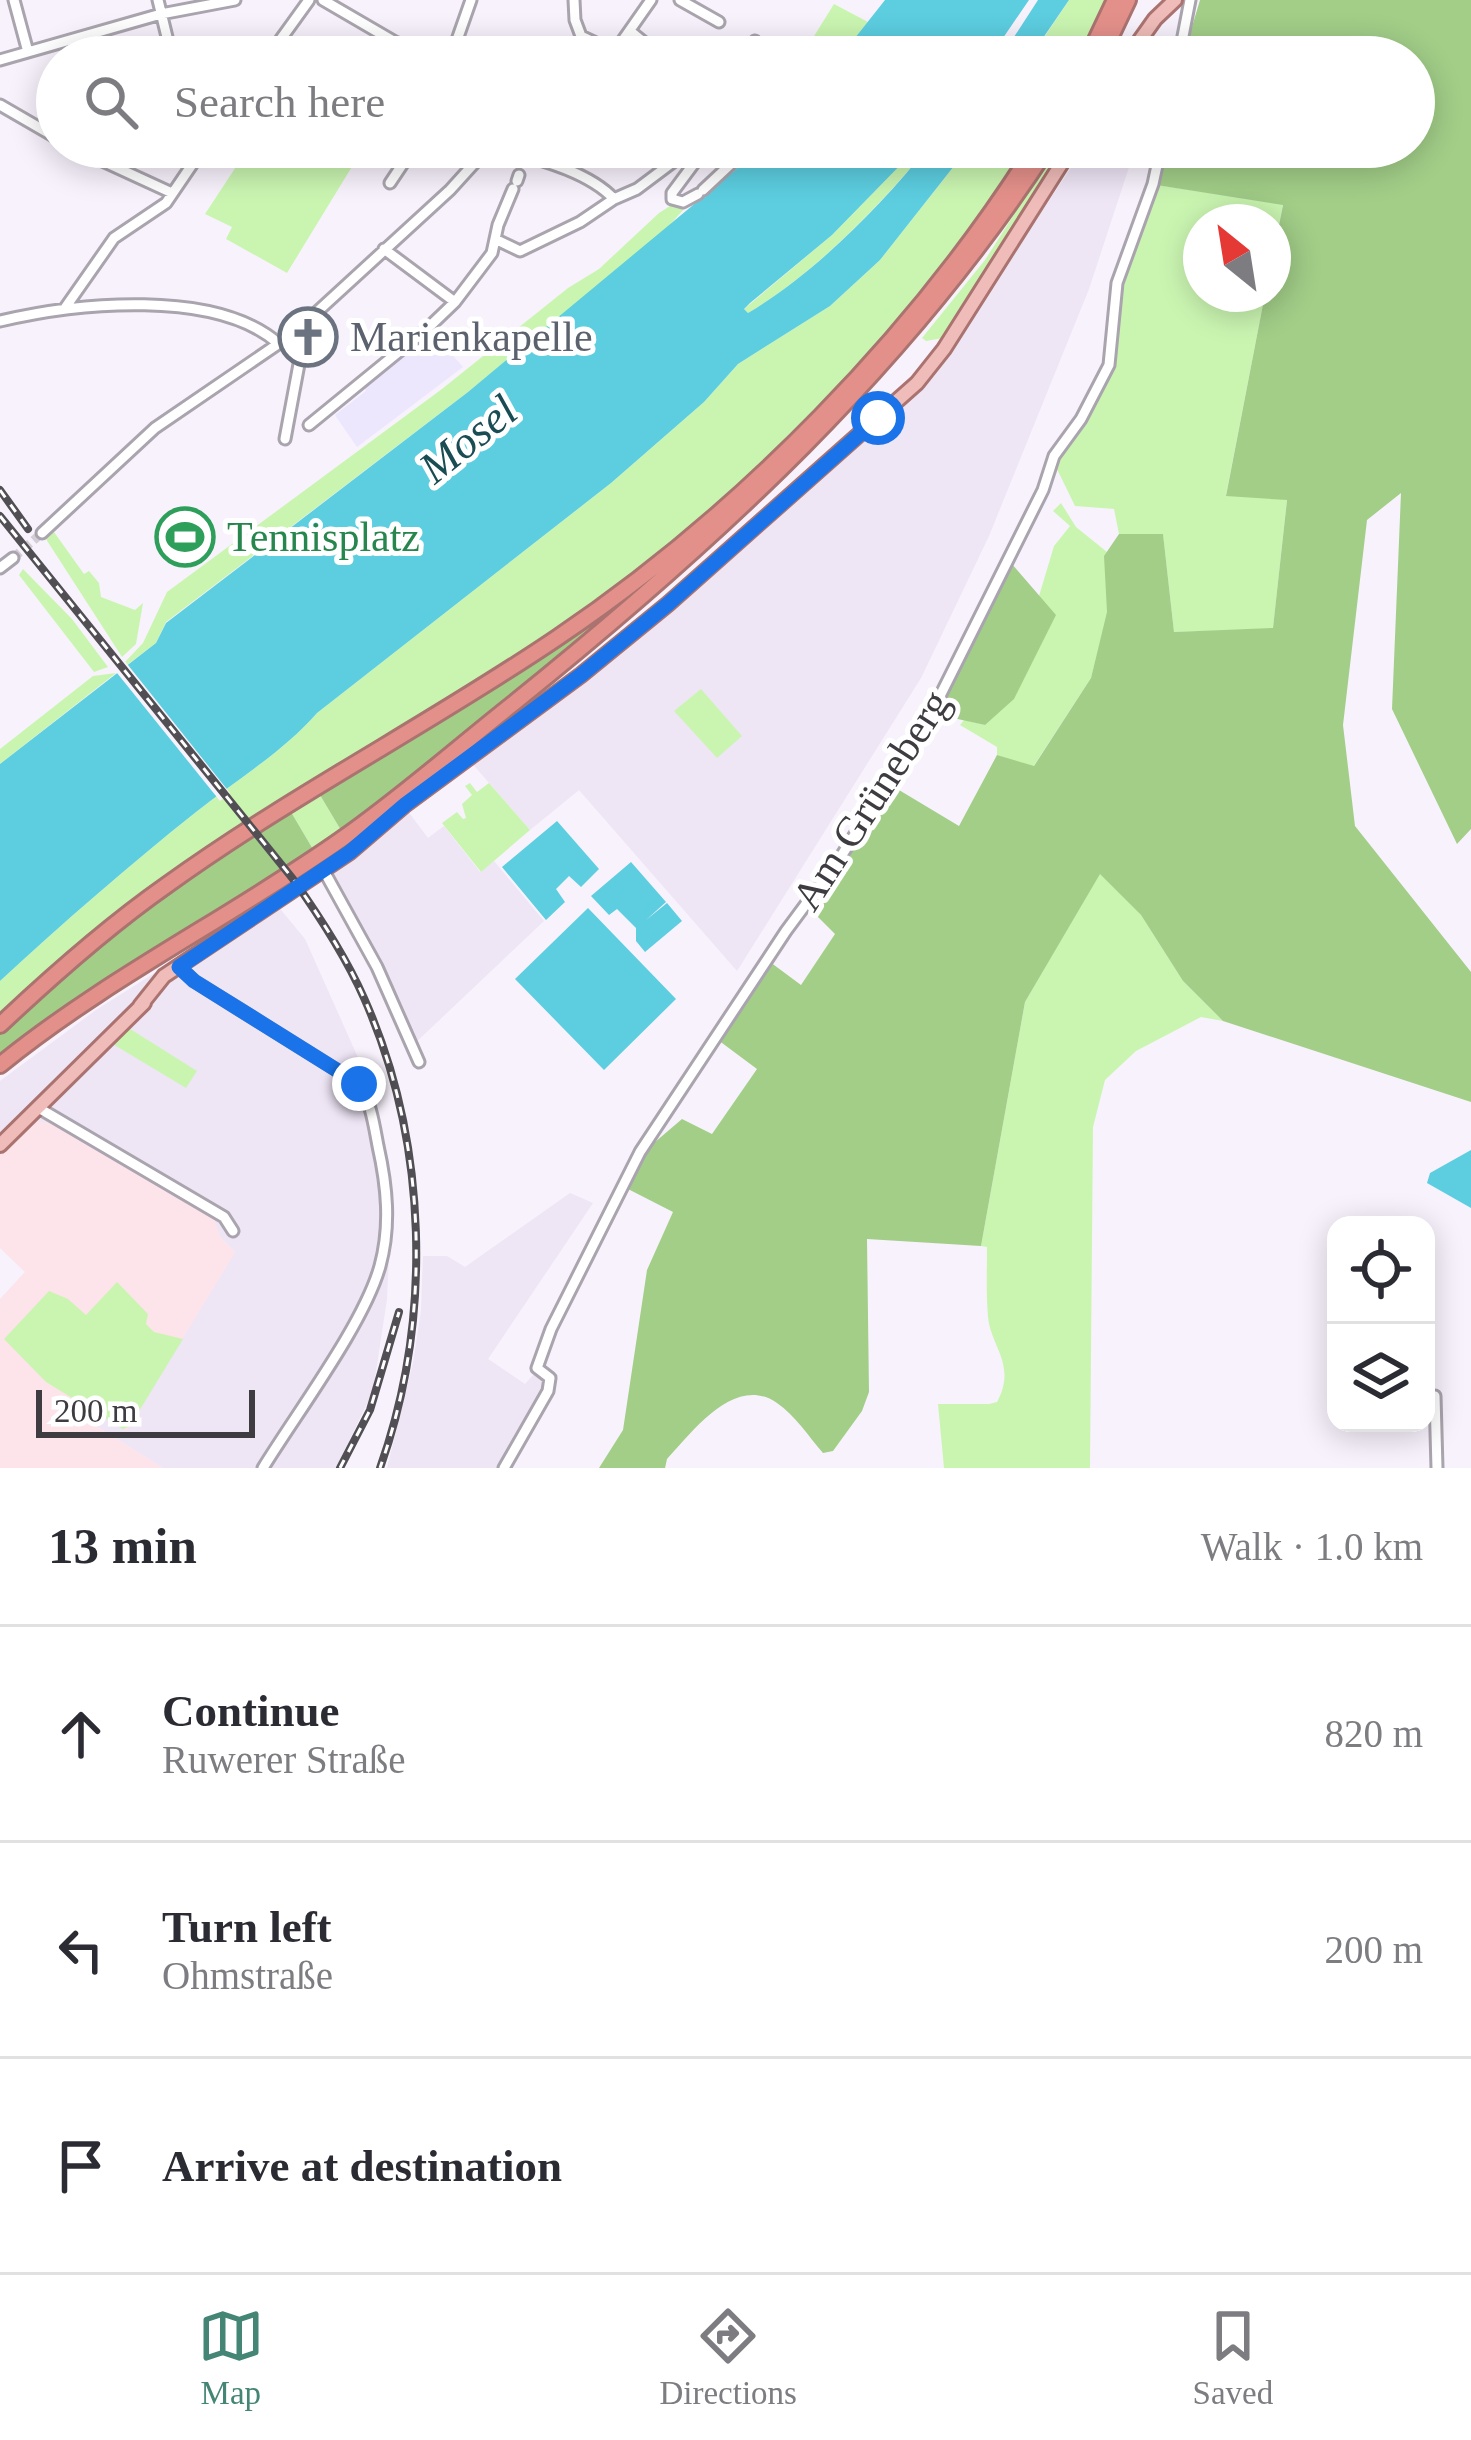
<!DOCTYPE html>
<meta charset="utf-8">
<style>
body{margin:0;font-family:Georgia,serif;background:#f2f2f3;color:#2b2b33}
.controls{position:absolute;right:36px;bottom:36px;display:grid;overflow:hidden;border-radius:24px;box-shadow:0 6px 30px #0003}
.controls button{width:108px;height:108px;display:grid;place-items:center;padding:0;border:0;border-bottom:3px solid #e1e1e2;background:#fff;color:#2b2b33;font:60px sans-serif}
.compass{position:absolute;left:1183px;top:204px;width:108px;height:108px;border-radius:50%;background:#fff;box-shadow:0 6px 30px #0003;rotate:330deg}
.scale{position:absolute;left:36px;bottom:30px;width:219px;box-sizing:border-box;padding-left:12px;border:6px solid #3e3c40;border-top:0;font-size:33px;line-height:42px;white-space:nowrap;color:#3e3c40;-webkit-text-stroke:9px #fff;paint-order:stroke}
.stop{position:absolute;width:36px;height:36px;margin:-27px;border:9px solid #1a73e8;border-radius:50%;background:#fff}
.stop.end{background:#1a73e8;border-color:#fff;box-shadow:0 3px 12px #0008}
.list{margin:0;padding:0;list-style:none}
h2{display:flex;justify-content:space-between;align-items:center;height:156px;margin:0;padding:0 48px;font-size:51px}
h2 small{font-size:39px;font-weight:400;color:#7c7c81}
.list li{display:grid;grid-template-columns:78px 1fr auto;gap:36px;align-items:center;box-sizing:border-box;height:216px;padding:0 48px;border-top:3px solid #e1e1e2}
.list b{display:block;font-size:45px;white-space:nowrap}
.list p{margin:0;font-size:39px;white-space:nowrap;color:#7c7c81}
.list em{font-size:39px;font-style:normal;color:#7c7c81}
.icon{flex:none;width:66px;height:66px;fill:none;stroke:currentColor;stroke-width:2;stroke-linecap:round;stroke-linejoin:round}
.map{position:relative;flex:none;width:1471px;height:1468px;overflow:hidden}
.search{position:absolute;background:#fff;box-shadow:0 6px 30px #0003;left:36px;right:36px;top:36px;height:132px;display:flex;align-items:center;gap:30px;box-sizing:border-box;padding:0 42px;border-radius:66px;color:#7c7c81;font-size:45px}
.sheet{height:804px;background:#fff}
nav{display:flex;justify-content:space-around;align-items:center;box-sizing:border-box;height:168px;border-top:3px solid #e1e1e2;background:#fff;font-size:33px;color:#7c7c81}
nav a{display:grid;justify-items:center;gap:6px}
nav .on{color:#448575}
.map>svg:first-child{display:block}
.built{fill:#eee5f5}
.industrial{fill:#fde3ea}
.education{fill:#ece7fd}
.green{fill:#caf5b1}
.forest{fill:#a2ce88}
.water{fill:#5ccee0}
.pier{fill:#f8f2fc}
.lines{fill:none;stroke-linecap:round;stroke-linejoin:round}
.minor-tunnel{stroke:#d3ced6;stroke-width:9;stroke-dasharray:9 4.5;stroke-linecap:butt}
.minor-casing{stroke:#aaa4ae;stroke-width:15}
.major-casing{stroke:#aa7370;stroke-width:18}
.highway-casing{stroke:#aa7370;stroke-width:20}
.minor{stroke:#fff;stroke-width:9}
.major{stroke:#efbcb9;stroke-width:12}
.highway{stroke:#e4908a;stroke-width:14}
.rail-casing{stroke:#524f54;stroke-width:8}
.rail{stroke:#fff;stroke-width:3;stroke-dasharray:9;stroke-linecap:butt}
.route{stroke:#1a73e8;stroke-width:15}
.labels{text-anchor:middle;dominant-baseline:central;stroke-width:10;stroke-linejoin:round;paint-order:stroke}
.worship-label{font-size:42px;fill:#5b616d;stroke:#fff;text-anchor:start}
.leisure-label{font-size:42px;fill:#27864d;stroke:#fff;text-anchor:start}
.street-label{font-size:42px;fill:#3e3c40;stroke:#fff}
.water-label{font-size:45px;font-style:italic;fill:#1a4c53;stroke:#fff}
</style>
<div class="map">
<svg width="1471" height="1468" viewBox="0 0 1471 1468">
<rect width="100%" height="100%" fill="#f8f2fc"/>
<path class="built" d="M 1085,147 L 1109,147 L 1133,155 L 1089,289 L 989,536 L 921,678 L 737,971 L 579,790 L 530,830 L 470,761 L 781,510 L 915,391 L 944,357 Z
M 407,810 L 428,838 L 444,826 L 480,872 L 494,861 L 544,921 L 413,1045 L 329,873 Z
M 272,899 L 305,939 L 368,1080 L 392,1192 L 387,1299 L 373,1391 L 336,1468 L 163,1468 L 87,1420 L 93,1410 L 127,1430 L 235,1252 L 220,1237 L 213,1218 L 49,1122 L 0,1154 L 0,1081 L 96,1010 Z
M 570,1193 L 593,1203 L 488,1359 L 525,1384 L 534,1374 L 548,1386 L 514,1435 L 503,1468 L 387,1468 L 413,1363 L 421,1311 L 423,1256 L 447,1256 L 465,1267 Z"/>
<path class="industrial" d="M 33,1121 L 49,1122 L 214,1218 L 220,1237 L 235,1252 L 127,1431 L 94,1410 L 87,1420 L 163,1468 L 0,1468 L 0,1299 L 25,1272 L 0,1248 L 0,1154 Z"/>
<path class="education" d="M 434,334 L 463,367 L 357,447 L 335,415 L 366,391 L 364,386 Z"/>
<path class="green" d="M 1069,0 L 1109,0 L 1081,57 L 1031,57 Z
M 834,4 L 868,22 L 840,57 L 801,57 Z
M 249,147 L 364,147 L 287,273 L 226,239 L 232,227 L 205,214 Z
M 918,147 L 928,147 C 879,207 815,273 748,313 L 744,309 L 832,235 Z
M 969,147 L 1028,147 C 900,330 749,505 561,629 C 371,753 163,855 0,1017 L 0,981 C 64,922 128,866 196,812 C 236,780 283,752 317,713 L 611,483 L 704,402 L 738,364 L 830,306 L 880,260 Z
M 1057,147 L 1065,147 L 943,338 L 926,341 L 922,338 L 985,260 Z
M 1150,184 L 1283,204 L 1273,255 L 1273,222 L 1201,222 L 1201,294 L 1265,294 L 1226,495 L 1287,499 L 1273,629 L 1174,632 L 1163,535 L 1119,534 L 1114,509 L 1075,506 L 1055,465 L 1112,368 L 1122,270 Z
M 673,204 L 686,207 L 665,230 L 468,392 L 166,622 L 156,643 L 127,665 L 125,662 L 143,643 L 167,592 L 442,389 L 568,288 L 599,269 L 659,213 Z
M 1061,503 L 1076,527 L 1107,552 L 1108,612 L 1091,678 L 1033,767 L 997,755 L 997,747 L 960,725 L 964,720 L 985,725 L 1055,616 L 1039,596 L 1054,546 L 1070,526 L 1053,511 Z
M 54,532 L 84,574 L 89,571 L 99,583 L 101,597 L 135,610 L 143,603 L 136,644 L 122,657 L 44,536 Z
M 23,569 L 72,619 L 108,667 L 94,672 L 19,575 Z
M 116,673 L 0,764 L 0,749 L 93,676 Z
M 701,689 L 742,736 L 717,758 L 674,711 Z
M 470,783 L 477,792 L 489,783 L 530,830 L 481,872 L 442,823 L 457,812 L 463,819 L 466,818 L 462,804 L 472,795 L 465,786 Z
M 320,795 L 342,832 L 314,851 L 291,812 Z
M 1100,873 L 1141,915 L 1183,981 L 1223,1021 L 1201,1017 L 1136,1051 L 1105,1080 L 1093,1127 L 1090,1468 L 944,1468 L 938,1404 L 989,1404 L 997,1402 C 1017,1365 991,1347 988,1317 C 986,1293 987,1270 987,1247 L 981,1246 L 1025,1002 Z
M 127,1027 L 197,1071 L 186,1088 L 111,1043 Z
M 117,1282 L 148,1314 L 146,1324 L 154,1332 L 183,1339 L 130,1426 L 123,1429 L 46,1382 L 4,1339 L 49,1291 L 68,1299 L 86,1315 Z"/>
<path class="forest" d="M 1200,0 L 1471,0 L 1471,829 L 1457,844 L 1392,709 L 1401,493 L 1367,520 L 1343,725 L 1355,826 L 1471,972 L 1471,1102 L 1223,1021 L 1183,981 L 1141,915 L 1100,874 L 1025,1002 L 981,1246 L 867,1239 L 869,1392 L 862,1411 L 833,1451 L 823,1453 C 809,1437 795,1415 777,1403 C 735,1374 693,1431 667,1459 L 665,1468 L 599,1468 L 623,1430 L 647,1270 L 673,1212 L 628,1189 L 641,1154 L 682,1119 L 712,1134 L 757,1069 L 718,1040 L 770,962 L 801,985 L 835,934 L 808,907 L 894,787 L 959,826 L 997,755 L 1034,766 L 1091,678 L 1107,612 L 1104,556 L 1119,534 L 1163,534 L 1174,632 L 1273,628 L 1287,500 L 1226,496 L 1265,294 L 1273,294 L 1273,255 L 1283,205 L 1150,184 L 1160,147 L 1414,147 L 1414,57 L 1183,57 Z
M 1011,563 L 1056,615 L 1014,699 L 985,725 L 935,714 Z
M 594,618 L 600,626 L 342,832 L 320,795 Z
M 291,812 L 314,851 L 115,975 L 0,1058 L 0,1032 C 86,946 186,873 291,812 Z"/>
<path class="water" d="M 885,0 L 1029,0 L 990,57 L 840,57 Z
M 1038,0 L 1069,0 L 1030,57 L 1001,57 Z
M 763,147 L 918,147 L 832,235 L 750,303 L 744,309 L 748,313 C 815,273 880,207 928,147 L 969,147 L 880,260 L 830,306 L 738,364 L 704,402 L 611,483 L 317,713 C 283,752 236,780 196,812 C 128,866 64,922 0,981 L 0,764 L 156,643 L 166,623 L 468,392 Z
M 557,821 L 599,869 L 581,887 L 569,876 L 556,889 L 565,902 L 546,920 L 502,867 Z
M 631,862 L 666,902 L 646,920 L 667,903 L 682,921 L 645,952 L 636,941 L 636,928 L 617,909 L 609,915 L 591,896 Z
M 588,908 L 676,999 L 604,1070 L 515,979 Z
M 1471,1150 L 1471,1208 L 1427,1183 L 1430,1173 Z"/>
<path class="pier" d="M 124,660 L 230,793 L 220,801 L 113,668 Z"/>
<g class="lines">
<path class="minor-tunnel" d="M 13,558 L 42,533"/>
<defs>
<path id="minor" d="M 14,0 L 28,52
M 158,0 L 167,37 L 160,57
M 323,0 L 395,42 L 437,57
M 574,0 L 575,20 L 581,36 L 615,52
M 680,0 L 719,22
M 630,31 L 662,57
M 268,57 L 309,0
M 451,57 L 471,0
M 611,57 L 651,0
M 743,57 L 755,41
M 1179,57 L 1190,0
M 0,60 L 161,14 L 235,0
M 0,105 L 57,138
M 72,147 L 172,193
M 495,147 C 533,158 587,170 614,199 L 637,189 L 681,156 L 698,158
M 517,181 L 519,175
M 390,183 L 414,147
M 703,190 L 749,147
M 698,194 L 683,202 L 672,199 L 672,193 L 698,158 L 726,152
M 495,239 L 520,251 L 580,222 L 614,199
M 384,249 L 455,302 L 492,253 L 498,225 L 513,189
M 65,308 L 114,238 L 166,203 L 204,147
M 0,321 C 76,303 216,288 279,344
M 309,425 L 429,327 L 455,302
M 285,439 L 302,348 L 294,333
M 42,533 L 155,428 L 294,333 L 450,190 L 489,147
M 0,568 L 13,558
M 324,871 L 377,967 L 419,1062
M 179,967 L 194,981 L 359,1084 C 371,1102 374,1125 378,1146 C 387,1186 391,1226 380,1266 C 364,1324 296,1414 263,1468
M 37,1107 L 224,1217 L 233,1231
M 1435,1396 L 1437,1468
M 504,1468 L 548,1391 L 550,1378 L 537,1368 L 551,1329 L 640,1152 L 786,931 L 840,858 L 931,714 L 1043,490 L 1054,456 L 1081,419 L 1109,365 L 1117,283 L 1153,184 L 1161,147"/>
<path id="major" d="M 1128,57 L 1155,19 L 1175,0
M 140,1006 L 164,976 L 350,852 L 406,804 L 581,675 L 668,604 L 917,383 L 944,349 L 1072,147
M 0,1145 L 144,1003"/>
<path id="highway" d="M 1088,57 L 1115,0
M 1101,57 L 1128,0
M 0,1025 C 53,975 107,927 167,885 C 292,795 430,724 557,638 C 741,514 917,335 1035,147
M 0,1065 C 107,978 230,918 342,839 C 402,797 457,748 514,703 C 715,541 906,366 1048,147"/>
</defs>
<use href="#minor" class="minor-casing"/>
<use href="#major" class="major-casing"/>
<use href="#highway" class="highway-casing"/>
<use href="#minor" class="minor"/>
<use href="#major" class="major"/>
<use href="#highway" class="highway"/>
<defs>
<path id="rail" d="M 0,490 L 28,529
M 0,516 L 293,879 C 320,917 345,955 364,998 C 428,1142 433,1319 380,1468
M 340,1468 L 370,1410 L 399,1312"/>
</defs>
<use href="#rail" class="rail-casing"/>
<use href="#rail" class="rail"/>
</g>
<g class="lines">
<path class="route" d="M 359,1084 L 194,981 L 179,967 L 350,852 L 406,804 L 581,675 L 668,604 L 878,418"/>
</g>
<defs>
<symbol id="church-ring" viewBox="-11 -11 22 22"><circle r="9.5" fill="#fff" stroke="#6b7280" stroke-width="1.5"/><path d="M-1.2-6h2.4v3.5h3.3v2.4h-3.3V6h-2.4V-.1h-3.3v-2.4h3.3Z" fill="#6b7280"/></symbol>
<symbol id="stadium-ring" viewBox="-11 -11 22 22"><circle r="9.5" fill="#fff" stroke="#2e9e5b" stroke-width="1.5"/><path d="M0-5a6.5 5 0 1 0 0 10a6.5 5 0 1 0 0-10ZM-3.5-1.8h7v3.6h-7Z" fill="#2e9e5b"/></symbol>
</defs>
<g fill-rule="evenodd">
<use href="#church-ring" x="275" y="304" width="66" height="66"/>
<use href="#stadium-ring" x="152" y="504" width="66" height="66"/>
</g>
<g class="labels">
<g class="worship-label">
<text x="350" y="337">Marienkapelle</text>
</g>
<g class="leisure-label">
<text x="227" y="537">Tennisplatz</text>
</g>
<g class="street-label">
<text transform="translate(871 800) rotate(-57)">Am Grüneberg</text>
</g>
<g class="water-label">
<text transform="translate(468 439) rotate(-39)">Mosel</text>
</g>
</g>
</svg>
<div class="controls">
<button><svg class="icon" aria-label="locate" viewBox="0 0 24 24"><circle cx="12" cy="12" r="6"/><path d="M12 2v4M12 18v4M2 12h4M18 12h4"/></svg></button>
<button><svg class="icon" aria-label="layers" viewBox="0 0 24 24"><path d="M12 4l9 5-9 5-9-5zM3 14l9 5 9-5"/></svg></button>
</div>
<svg class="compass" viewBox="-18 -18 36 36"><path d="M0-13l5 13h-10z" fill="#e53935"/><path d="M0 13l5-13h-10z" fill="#7c7c81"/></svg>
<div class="scale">200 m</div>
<div class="stop" style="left:878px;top:418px"></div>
<div class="stop end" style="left:359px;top:1084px"></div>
<div class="search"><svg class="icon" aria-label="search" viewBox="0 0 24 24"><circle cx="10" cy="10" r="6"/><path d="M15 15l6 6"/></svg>Search here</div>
</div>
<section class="sheet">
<h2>13 min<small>Walk · 1.0 km</small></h2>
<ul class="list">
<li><svg class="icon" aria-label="ahead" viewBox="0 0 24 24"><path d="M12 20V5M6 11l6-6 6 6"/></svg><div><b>Continue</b><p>Ruwerer Straße</p></div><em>820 m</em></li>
<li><svg class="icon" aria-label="left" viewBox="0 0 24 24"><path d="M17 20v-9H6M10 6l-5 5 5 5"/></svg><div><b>Turn left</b><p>Ohmstraße</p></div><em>200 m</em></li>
<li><svg class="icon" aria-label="arrive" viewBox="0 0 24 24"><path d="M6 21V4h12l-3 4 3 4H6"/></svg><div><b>Arrive at destination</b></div></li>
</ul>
</section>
<nav>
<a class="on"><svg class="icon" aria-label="map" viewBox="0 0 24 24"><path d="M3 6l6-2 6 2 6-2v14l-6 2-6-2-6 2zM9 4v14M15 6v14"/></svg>Map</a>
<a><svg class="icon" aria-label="directions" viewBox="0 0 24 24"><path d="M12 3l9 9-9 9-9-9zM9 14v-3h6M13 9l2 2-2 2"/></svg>Directions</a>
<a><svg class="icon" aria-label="saved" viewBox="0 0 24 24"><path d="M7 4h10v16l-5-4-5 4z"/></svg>Saved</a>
</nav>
